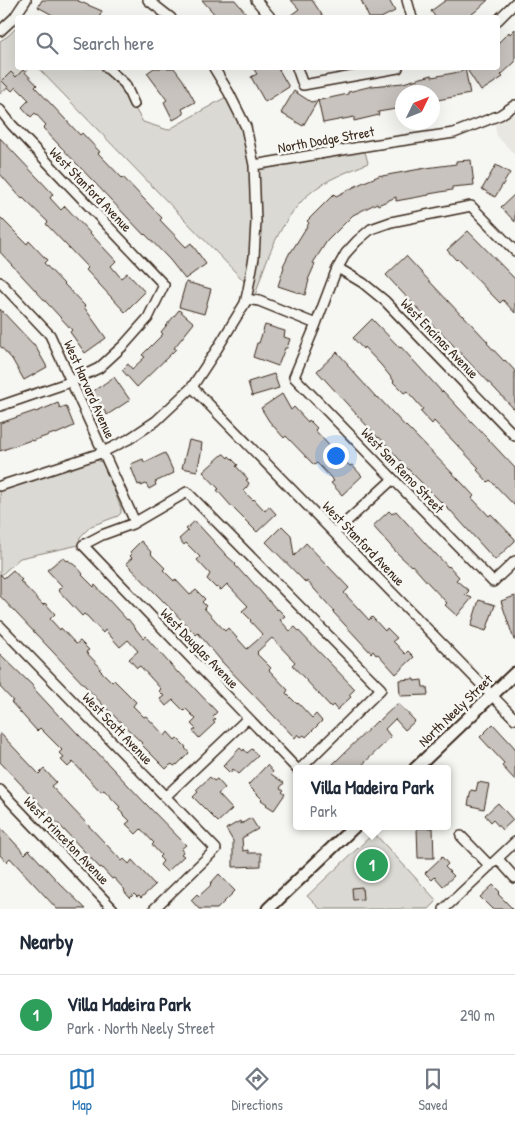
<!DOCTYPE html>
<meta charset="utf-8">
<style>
body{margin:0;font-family:"Patrick Hand",sans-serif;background:#f2f2f3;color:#1f2937}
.compass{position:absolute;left:395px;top:85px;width:45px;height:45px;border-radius:50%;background:#fff;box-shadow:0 5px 20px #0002;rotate:47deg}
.you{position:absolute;left:335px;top:455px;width:18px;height:18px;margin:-12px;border:4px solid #fff;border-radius:50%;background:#1a73e8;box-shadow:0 0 0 8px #1a73e833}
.badge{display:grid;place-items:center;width:32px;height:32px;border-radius:50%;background:#1f6fb2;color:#fff;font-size:16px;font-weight:700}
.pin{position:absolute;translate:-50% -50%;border:2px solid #fff;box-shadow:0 1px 5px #0006}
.popup{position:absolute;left:293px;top:765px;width:158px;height:65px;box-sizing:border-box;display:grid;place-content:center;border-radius:5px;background:#fff;filter:drop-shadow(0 1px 4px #0005);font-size:16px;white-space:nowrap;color:#747a83}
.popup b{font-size:19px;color:#1f2937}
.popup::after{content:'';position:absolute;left:50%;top:100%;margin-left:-10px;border:10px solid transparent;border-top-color:#fff}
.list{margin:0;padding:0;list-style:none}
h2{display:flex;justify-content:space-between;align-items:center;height:65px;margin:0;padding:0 20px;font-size:21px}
h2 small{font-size:16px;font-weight:400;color:#747a83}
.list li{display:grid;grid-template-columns:32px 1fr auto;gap:15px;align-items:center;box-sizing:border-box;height:80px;padding:0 20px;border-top:1px solid #e0e1e3}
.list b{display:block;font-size:19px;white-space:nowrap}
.list p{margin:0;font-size:16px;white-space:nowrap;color:#747a83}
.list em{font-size:16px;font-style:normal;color:#747a83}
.icon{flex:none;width:28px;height:28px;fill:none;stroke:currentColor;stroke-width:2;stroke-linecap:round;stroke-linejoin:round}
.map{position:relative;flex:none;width:515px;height:909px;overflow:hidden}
.search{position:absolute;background:#fff;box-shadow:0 5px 20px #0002;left:15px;right:15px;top:15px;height:55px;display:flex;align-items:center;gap:12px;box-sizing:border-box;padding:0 18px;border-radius:5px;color:#747a83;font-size:19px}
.sheet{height:145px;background:#fff}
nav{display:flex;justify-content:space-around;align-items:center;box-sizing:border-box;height:70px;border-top:1px solid #e0e1e3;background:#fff;font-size:14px;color:#747a83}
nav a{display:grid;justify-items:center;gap:2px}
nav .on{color:#1f6fb2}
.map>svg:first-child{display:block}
.built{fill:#e8e7e2}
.green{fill:#dad9d3;stroke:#8a8278}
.building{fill:#c8c3be;stroke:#3b2a1e}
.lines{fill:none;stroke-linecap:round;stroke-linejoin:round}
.minor-casing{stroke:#3b2a1e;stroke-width:12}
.tertiary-casing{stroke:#3b2a1e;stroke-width:15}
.minor{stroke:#f6f6f2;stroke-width:9}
.tertiary{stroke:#f6f6f2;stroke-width:11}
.labels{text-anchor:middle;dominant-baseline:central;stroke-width:5;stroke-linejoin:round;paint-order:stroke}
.street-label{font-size:14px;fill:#3b2a1e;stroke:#f6f6f2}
</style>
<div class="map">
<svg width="515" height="909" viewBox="0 0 515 909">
<rect width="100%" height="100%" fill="#f6f6f2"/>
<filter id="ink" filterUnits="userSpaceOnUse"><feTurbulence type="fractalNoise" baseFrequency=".02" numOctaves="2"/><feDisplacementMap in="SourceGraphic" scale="10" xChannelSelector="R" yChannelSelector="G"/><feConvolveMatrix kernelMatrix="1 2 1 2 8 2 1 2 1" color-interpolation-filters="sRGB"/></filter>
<g filter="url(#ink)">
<path class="built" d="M 515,112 L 515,155 L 497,136 L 495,125 Z"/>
<path class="green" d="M 17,27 L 18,68 L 30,68 L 0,94 L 0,41 L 8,36 Z
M 38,68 L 103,68 L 126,88 L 134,107 L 143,122 L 168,130 L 226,97 L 242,130 L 251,163 L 363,144 L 368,163 C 348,172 326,179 309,194 C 280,220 266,259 255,296 L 242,294 L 245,282 Z
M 93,460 L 100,461 L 104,465 L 121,508 L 121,513 L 118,516 L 91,526 L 80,537 L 79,545 L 20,558 L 0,576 L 0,490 Z
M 374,833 L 437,901 L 429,909 L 320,909 L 307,896 Z"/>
<path class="building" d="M 42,0 L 76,0 L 102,11 L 99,18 L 58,18 L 38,7 Z
M 202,0 L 235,0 L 250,18 L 218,18 Z
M 291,0 L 312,0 L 324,18 L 287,18 L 299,9 Z
M 361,0 L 389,0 L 395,11 L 381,18 L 369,18 Z
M 446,0 L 488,0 L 476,11 L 466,18 L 436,18 L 431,11 Z
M 515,29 L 515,62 L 501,75 L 503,77 L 481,91 L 466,68 L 498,68 L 498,43 L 509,32 L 510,34 Z
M 154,68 L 174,68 L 183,80 L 195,102 L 182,109 L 184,114 L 173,120 L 164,102 L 167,100 L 147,73 Z
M 253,68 L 278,68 L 289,87 L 265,102 L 251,77 L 257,74 Z
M 465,68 L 470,94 L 432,101 L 432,92 L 402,92 L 402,108 L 378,112 L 379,115 L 354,121 L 354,117 L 323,123 L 318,100 L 303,126 L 281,113 L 294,91 L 311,102 L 348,94 L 348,92 L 372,86 L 403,83 L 432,75 L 432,77 L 459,72 Z
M 23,70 L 37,85 L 35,87 L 80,135 L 82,133 L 100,152 L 98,153 L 122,178 L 123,177 L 162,218 L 160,220 L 186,247 L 191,243 L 206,264 L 185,279 L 170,260 L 145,234 L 144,235 L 43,128 L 46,125 L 35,113 L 31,117 L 22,107 L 29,100 L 16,87 L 12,91 L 2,81 L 11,72 L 16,77 Z
M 0,138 L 53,194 L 50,198 L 61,210 L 65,206 L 116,261 L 111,266 L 121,278 L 127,273 L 145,292 L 125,312 L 86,270 L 88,268 L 46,224 L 48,222 L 23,198 L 22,199 L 0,174 Z
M 471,160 L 474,185 L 452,187 L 452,190 L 429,194 L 429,195 L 396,201 L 396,197 L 378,205 L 377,203 L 353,215 L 327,241 L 313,263 L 315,264 L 308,280 L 309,280 L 305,295 L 278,286 L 284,267 L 283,266 L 290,252 L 291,252 L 309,223 L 307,221 L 334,194 L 336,196 L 364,182 L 381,175 L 382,176 L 426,168 L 456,164 L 456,161 Z
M 496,165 L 510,173 L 495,197 L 482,189 Z
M 515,194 L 515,222 L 501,207 Z
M 0,217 L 27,244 L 29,241 L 47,260 L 44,263 L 85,306 L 84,307 L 106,338 L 85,353 L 70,332 L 72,330 L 0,252 Z
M 468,231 L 515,279 L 515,313 L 503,300 L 500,303 L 457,259 L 456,260 L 447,250 Z
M 406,256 L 462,316 L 463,315 L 474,327 L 488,342 L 487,343 L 504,361 L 505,360 L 515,371 L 515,410 L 478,371 L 478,372 L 440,331 L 439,332 L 386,275 Z
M 186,282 L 211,289 L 204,314 L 179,307 Z
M 0,309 L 33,344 L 34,344 L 47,367 L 24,380 L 12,359 L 0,346 Z
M 179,310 L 194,323 L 174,348 L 176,349 L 137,387 L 122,370 L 128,364 L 132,369 L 145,357 L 142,355 L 163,334 L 161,332 Z
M 372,319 L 400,348 L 401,347 L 442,392 L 443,391 L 515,468 L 515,506 L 490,480 L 488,482 L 477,470 L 479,468 L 434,421 L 432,424 L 420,411 L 423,409 L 407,391 L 404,393 L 393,382 L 394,381 L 381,365 L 364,347 L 363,349 L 353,338 Z
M 265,325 L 285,331 L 284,337 L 290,339 L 287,348 L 285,348 L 278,366 L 253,357 L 257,343 L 259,343 Z
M 337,352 L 348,364 L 347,365 L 377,398 L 378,397 L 406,427 L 406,426 L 463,484 L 474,496 L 472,498 L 489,516 L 491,514 L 515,539 L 515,541 L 495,560 L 451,511 L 450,511 L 407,468 L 379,437 L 378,438 L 317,371 Z
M 274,374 L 279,388 L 252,396 L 248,382 Z
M 114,377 L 130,400 L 107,415 L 92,392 Z
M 282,394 L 291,410 L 294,407 L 308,422 L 309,420 L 317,428 L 315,430 L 335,452 L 350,466 L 352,465 L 362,476 L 342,495 L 331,483 L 334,481 L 317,463 L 314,465 L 286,436 L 284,438 L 269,421 L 261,408 Z
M 58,403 L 60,408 L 66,406 L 74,426 L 56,434 L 55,433 L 32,441 L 31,440 L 0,451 L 0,423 L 35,411 L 36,412 Z
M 189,440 L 202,443 L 201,449 L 202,449 L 197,471 L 182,468 Z
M 165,453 L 174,473 L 155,482 L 156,485 L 149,489 L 146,484 L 141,486 L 141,484 L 138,485 L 131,467 L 132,467 L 131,464 L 143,459 L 144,462 L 146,462 Z
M 223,454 L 224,454 L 228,458 L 229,456 L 238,465 L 236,466 L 248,479 L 246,480 L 249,483 L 247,487 L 243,491 L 253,500 L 254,499 L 265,511 L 269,506 L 276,514 L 257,532 L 233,508 L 217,490 L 219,489 L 203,472 Z
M 389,511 L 392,514 L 396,511 L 434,553 L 435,553 L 448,567 L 449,566 L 459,577 L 456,580 L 469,591 L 465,595 L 472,598 L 457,616 L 445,605 L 447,603 L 429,584 L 412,565 L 411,566 L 397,553 L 373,526 Z
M 195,521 L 228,557 L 236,564 L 235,565 L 245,576 L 246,575 L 277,610 L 278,609 L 285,616 L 280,620 L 290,631 L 295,627 L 355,689 L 349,695 L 351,697 L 337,710 L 333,705 L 331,707 L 292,665 L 295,662 L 272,638 L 257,652 L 258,653 L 257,654 L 271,668 L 269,670 L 288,690 L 286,693 L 297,704 L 298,703 L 312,718 L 316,714 L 322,721 L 306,737 L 304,735 L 301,737 L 298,734 L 295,738 L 223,663 L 198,633 L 196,635 L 126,563 L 132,558 L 130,556 L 132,554 L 130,552 L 141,541 L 152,553 L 151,554 L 165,568 L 163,570 L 174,581 L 175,579 L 190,595 L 196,590 L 205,599 L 202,602 L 206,606 L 204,608 L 225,631 L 228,628 L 247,649 L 261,637 L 260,636 L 262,634 L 250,621 L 251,620 L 242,611 L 248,606 L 227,584 L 221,590 L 217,587 L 216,588 L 207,579 L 210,574 L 197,560 L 200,557 L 186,543 L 184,545 L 179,539 L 188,531 L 186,529 Z
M 282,526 L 291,535 L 294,556 L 306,543 L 349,588 L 344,593 L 358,608 L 369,620 L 372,617 L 385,631 L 387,628 L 397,638 L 393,641 L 405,654 L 408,651 L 414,657 L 396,674 L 378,654 L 376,655 L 373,651 L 371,653 L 333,612 L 334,611 L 307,581 L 306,583 L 266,542 Z
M 63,557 L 67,561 L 68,560 L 78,568 L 83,574 L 82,575 L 94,587 L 95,585 L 127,620 L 128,619 L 143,638 L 145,636 L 178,673 L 179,672 L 217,712 L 213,716 L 216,719 L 213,721 L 215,723 L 199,738 L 193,731 L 196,729 L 191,724 L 196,719 L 186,709 L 184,711 L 173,700 L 166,706 L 160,699 L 164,696 L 159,691 L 161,689 L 140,666 L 137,668 L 129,659 L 138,651 L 128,640 L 120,647 L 105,630 L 103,633 L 87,616 L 84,614 L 82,616 L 58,590 L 62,586 L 47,570 Z
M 13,570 L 22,580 L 20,581 L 43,605 L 45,603 L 55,614 L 50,619 L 60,630 L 61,628 L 76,644 L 80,641 L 89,650 L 86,652 L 101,668 L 99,669 L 112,682 L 114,680 L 136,702 L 133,706 L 144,717 L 146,716 L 165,736 L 168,732 L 175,740 L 177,738 L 186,747 L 185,748 L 189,753 L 177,765 L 177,764 L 174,766 L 172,764 L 171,765 L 170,765 L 166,769 L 141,744 L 142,743 L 105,707 L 0,596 L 0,574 L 4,578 Z
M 515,596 L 515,640 L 514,640 L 501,601 Z
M 479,600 L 495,605 L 486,631 L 471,626 Z
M 0,654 L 32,685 L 35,689 L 35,690 L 61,718 L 62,717 L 94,751 L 95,750 L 145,803 L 186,845 L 181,849 L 183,852 L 181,854 L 184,856 L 167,872 L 160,865 L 163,861 L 159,857 L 161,855 L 152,845 L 154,843 L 141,829 L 136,834 L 126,824 L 130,821 L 118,809 L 120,807 L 104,790 L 101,792 L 73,762 L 68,767 L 61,760 L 64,758 L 59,753 L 62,750 L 40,728 L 37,731 L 11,702 L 13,701 L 0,687 Z
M 414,679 L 414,681 L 422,680 L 423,687 L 427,687 L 428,695 L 400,696 L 399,680 Z
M 398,703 L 415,721 L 405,730 L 395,719 L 385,729 L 391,737 L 358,769 L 337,769 L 333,764 L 377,721 L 378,722 Z
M 493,724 L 515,748 L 515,780 L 502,766 L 504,763 L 480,737 Z
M 0,733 L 39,774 L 44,769 L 56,782 L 51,786 L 122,861 L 124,859 L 129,864 L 132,860 L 155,885 L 141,898 L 139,896 L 137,897 L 134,894 L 130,898 L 124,891 L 125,890 L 114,878 L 112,879 L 101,867 L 100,868 L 0,762 Z
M 240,748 L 243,751 L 244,749 L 247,753 L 252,749 L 258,756 L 239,774 L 233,769 L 230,773 L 223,766 Z
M 267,765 L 273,772 L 271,774 L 284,783 L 280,788 L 284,790 L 282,792 L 285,794 L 274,810 L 266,805 L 267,804 L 261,800 L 262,799 L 248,785 Z
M 210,777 L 214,781 L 217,779 L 225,788 L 218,794 L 232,809 L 218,822 L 193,797 L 198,792 L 196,790 Z
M 478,782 L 489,784 L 484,809 L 468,805 L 471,790 L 476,791 Z
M 498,803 L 513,820 L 502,830 L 493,820 L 491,822 L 485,815 Z
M 251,818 L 258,829 L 242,838 L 243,851 L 248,850 L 248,853 L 261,853 L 261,866 L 233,867 L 233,841 L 226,829 L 240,821 L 241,824 Z
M 0,827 L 25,854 L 29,850 L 60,884 L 86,909 L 57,909 L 10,858 L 6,862 L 0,855 Z
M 417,828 L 433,828 L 434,858 L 418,858 Z
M 442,857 L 448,864 L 445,867 L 454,876 L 443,886 L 435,877 L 432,880 L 425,873 Z
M 219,874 L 235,891 L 217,909 L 199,909 L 191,900 L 197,894 L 199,896 L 211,885 L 210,884 Z
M 493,885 L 500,892 L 498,894 L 513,909 L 492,909 L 480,897 Z
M 362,887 L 363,899 L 353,900 L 352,888 Z"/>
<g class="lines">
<defs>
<path id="minor" d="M 148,0 L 171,18
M 256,0 L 271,18
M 407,0 L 412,18
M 498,20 L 515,3
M 0,31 L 14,18 L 26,0
M 107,68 L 125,84 L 134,104
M 297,68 L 303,85 L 398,68
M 0,110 L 12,125 L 164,285 L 148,318 L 124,345 L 99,368 L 70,382 L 0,406
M 254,165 L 372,145 L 454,133 L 500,115 L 515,105
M 515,251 L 471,206 L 391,222 L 371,229 L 357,241 L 346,253 L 336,271 L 316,324 L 294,377 L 493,582 L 515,561
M 338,268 L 363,283 L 385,301 L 515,436
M 0,282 L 50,335 L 135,522
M 246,299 L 259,301 L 316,324
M 192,387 L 515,719
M 0,486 L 101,453 L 129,439 L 156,421 L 192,387 L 217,349 L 245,303 L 248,290 L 254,257 L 256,222 L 254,165 L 246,127 L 229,93 L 214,68
M 334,533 L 393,479
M 0,626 L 216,849 L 154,909
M 297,769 L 83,545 L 102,535 L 132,524 L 187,492 L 381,689 L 300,769
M 0,790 L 113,909
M 165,797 L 248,718
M 461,836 L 490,866
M 498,859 L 515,878
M 444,909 L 515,842"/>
<path id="tertiary" d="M 415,769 L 515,673
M 268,909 L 355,826"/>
</defs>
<use href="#minor" class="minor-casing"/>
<use href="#tertiary" class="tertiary-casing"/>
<use href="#minor" class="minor"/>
<use href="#tertiary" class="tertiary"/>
</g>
</g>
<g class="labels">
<g class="street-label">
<text transform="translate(326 139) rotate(-10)">North Dodge Street</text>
<text transform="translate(91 189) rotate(46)">West Stanford Avenue</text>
<text transform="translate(440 338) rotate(46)">West Encinas Avenue</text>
<text transform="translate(90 389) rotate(66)">West Harvard Avenue</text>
<text transform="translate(403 470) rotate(46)">West San Remo Street</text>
<text transform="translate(364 543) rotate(46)">West Stanford Avenue</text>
<text transform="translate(200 648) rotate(46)">West Douglas Avenue</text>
<text transform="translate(455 710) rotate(-44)">North Neely Street</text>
<text transform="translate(118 728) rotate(46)">West Scott Avenue</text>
<text transform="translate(67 840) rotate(46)">West Princeton Avenue</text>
</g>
</g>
</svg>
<svg class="compass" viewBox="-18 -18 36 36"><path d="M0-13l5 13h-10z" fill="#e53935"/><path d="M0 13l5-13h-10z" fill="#747a83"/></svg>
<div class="you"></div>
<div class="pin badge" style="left:372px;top:865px;background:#2e9e5b">1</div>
<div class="popup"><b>Villa Madeira Park</b>Park</div>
<div class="search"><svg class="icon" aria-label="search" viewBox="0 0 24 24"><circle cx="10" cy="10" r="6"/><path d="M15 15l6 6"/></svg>Search here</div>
</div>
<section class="sheet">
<h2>Nearby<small></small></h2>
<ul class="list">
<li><span class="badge" style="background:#2e9e5b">1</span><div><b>Villa Madeira Park</b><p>Park · North Neely Street</p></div><em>290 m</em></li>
</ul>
</section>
<nav>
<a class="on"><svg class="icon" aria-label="map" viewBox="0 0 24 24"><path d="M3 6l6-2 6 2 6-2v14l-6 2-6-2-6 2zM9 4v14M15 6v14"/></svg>Map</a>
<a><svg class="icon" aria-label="directions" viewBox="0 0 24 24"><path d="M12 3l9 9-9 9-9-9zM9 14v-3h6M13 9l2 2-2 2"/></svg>Directions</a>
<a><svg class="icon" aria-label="saved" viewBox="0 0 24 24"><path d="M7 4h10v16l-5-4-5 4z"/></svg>Saved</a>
</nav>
